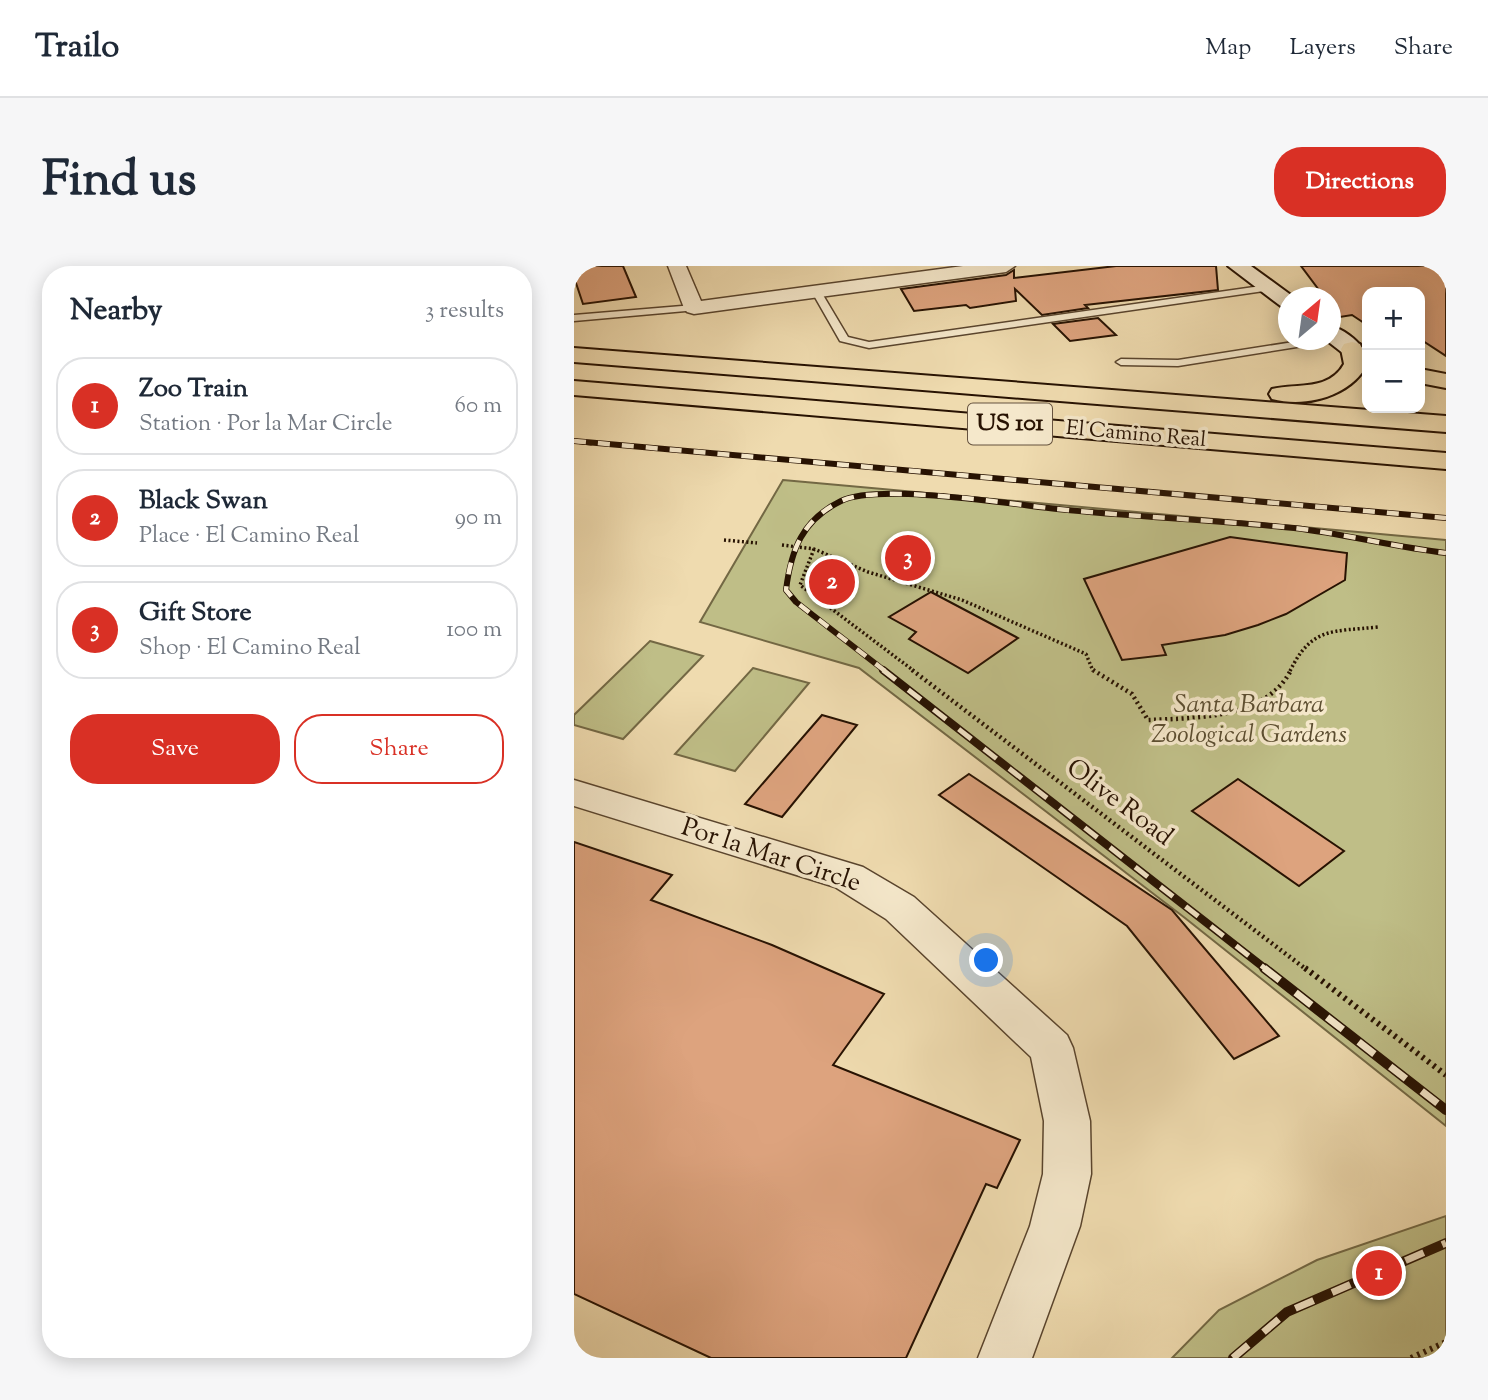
<!DOCTYPE html>
<meta charset="utf-8">
<style>
body{margin:0;font-family:"Sorts Mill Goudy",serif;background:#f6f6f7;color:#1f2937}
.controls{position:absolute;right:21px;top:21px;display:grid;overflow:hidden;border-radius:14px;box-shadow:0 4px 18px #0003}
.controls button{width:63px;height:63px;display:grid;place-items:center;padding:0;border:0;border-bottom:2px solid #e0e1e3;background:#fff;color:#1f2937;font:35px sans-serif}
.compass{position:absolute;left:704px;top:21px;width:63px;height:63px;border-radius:50%;background:#fff;box-shadow:0 4px 18px #0003;rotate:29deg}
.you{position:absolute;left:413px;top:695px;width:24px;height:24px;margin:-18px;border:5px solid #fff;border-radius:50%;background:#1a73e8;box-shadow:0 0 0 10px #1a73e833}
.badge{display:grid;place-items:center;width:46px;height:46px;border-radius:50%;background:#d93025;color:#fff;font-size:23px;font-weight:700}
.pin{position:absolute;translate:-50% -50%;border:4px solid #fff;box-shadow:0 2px 7px #0006}
.list{margin:0;padding:0;list-style:none}
h2{display:flex;justify-content:space-between;align-items:center;height:91px;margin:0;padding:0 28px;font-size:30px}
h2 small{font-size:23px;font-weight:400;color:#747a83}
.list li{display:grid;grid-template-columns:46px 1fr auto;gap:21px;align-items:center;box-sizing:border-box;height:98px;margin:0 14px 14px;padding:0 14px;border:2px solid #e0e1e3;border-radius:28px}
.list b{display:block;font-size:26px;white-space:nowrap}
.list p{margin:0;font-size:23px;white-space:nowrap;color:#747a83}
.list em{font-size:23px;font-style:normal;color:#747a83}
.actions{display:flex;gap:14px;padding:21px 28px}
.actions a{flex:1;padding:16px 0;border:2px solid #d93025;border-radius:28px;text-align:center;font-size:24px;color:#d93025}
.actions .main{background:#d93025;color:#fff}
.map{position:relative;flex:none;width:872px;height:1092px;overflow:hidden;border-radius:28px}
header{display:flex;align-items:center;gap:42px;box-sizing:border-box;height:98px;padding:0 35px;background:#fff;border-bottom:2px solid #e0e1e3}
header strong{font-size:33px}
nav{display:flex;gap:38px;margin-inline-start:auto;font-size:24px}
.intro{display:flex;align-items:center;justify-content:space-between;box-sizing:border-box;height:168px;padding:0 42px}
h1{margin:0;font-size:49px}
.button{padding:18px 32px;border-radius:28px;background:#d93025;color:#fff;font-size:24px;font-weight:700}
main{display:flex;gap:42px;padding:0 42px}
aside{flex:1;background:#fff;border-radius:28px;box-shadow:0 4px 18px #0003}
.map>svg:first-child{display:block}
.green{fill:#bfbe87;stroke:#736844;stroke-width:2}
.building{fill:#dda37e;stroke:#271202;stroke-width:2}
.lines{fill:none;stroke-linecap:round;stroke-linejoin:round}
.lane-casing{stroke:#59442d;stroke-width:3}
.street-casing{stroke:#59442d;stroke-width:3}
.secondary-casing{stroke:#271202;stroke-width:4}
.highway-casing{stroke:#271202;stroke-width:4}
.path-far2{stroke:#271202;stroke-width:3.5;stroke-dasharray:2 2.5;stroke-linecap:butt}
.path-far1{stroke:#271202;stroke-width:4.5;stroke-dasharray:2 3.5;stroke-linecap:butt}
.path{stroke:#271202;stroke-width:6;stroke-dasharray:2.5 4.5;stroke-linecap:butt}
.lane{fill:#f5e8cb;fill-rule:evenodd}
.street{fill:#f5e8cb;fill-rule:evenodd}
.secondary{fill:#f5e8cb;fill-rule:evenodd}
.highway{fill:#efdbaf;fill-rule:evenodd}
.rail-far3-casing{stroke:#271202;stroke-width:5}
.rail-far2-casing{stroke:#271202;stroke-width:6}
.rail-far1-casing{stroke:#271202;stroke-width:8}
.rail-casing{stroke:#271202;stroke-width:10}
.rail-far3{stroke:#f5e8cb;stroke-width:3.5;stroke-dasharray:10;stroke-linecap:butt}
.rail-far2{stroke:#f5e8cb;stroke-width:4.5;stroke-dasharray:12;stroke-linecap:butt}
.rail-far1{stroke:#f5e8cb;stroke-width:5;stroke-dasharray:16;stroke-linecap:butt}
.rail{stroke:#f5e8cb;stroke-width:7;stroke-dasharray:20;stroke-linecap:butt}
.labels{text-anchor:middle;dominant-baseline:central;stroke-width:7;stroke-linejoin:round;paint-order:stroke}
.far-street-label{font-size:21px;fill:#271202;stroke:#f5e8cb}
.shield{fill:#f5e8cb;stroke:#65523e;stroke-width:2}
.shield-label{font-size:24px;font-weight:bold;fill:#271202}
.park-label{font-size:26px;font-style:italic;fill:#5c4e31;stroke:#f5e8cb}
.street-label{font-size:26px;fill:#271202;stroke:#f5e8cb}
</style>
<header>
<strong>Trailo</strong>
<nav><a>Map</a><a>Layers</a><a>Share</a></nav>
</header>
<div class="intro"><h1>Find us</h1><a class="button">Directions</a></div>
<main>
<aside>
<h2>Nearby<small>3 results</small></h2>
<ul class="list">
<li><span class="badge">1</span><div><b>Zoo Train</b><p>Station · Por la Mar Circle</p></div><em>60 m</em></li>
<li><span class="badge">2</span><div><b>Black Swan</b><p>Place · El Camino Real</p></div><em>90 m</em></li>
<li><span class="badge">3</span><div><b>Gift Store</b><p>Shop · El Camino Real</p></div><em>100 m</em></li>
</ul>
<div class="actions"><a class="main">Save</a><a>Share</a></div>
</aside>
<div class="map">
<svg width="872" height="1092" viewBox="0 0 872 1092">
<rect width="100%" height="100%" fill="#efdbaf"/>
<filter id="stains"><feTurbulence type="fractalNoise" baseFrequency=".00286" numOctaves="4"/><feColorMatrix values="0 0 0 0 .2 0 0 0 0 .09 0 0 0 0 .02 0 0 0 .5 -.17"/></filter>
<radialGradient id="worn" r=".72"><stop offset=".6" stop-color="#630" stop-opacity="0"/><stop offset="1" stop-color="#630" stop-opacity=".3"/></radialGradient>
<path class="green" d="M 209,214 L 872,274 L 872,860 L 611,652 L 285,402 L 126,356 Z
M 76,375 L 129,390 L 49,473 L 0,459 L 0,449 Z
M 179,402 L 235,417 L 161,505 L 101,488 Z
M 872,950 L 872,1092 L 598,1092 L 645,1044 L 743,994 Z"/>
<path class="building" d="M 0,0 L 49,0 L 62,31 L 9,38 L 0,11 Z
M 542,0 L 642,0 L 644,24 L 511,39 L 514,42 L 468,49 L 441,23 L 442,35 L 396,42 L 392,39 L 340,45 L 327,23 L 432,9 L 440,4 L 440,12 Z
M 727,0 L 872,0 L 872,90 L 846,73 L 846,26 L 793,26 L 793,59 L 778,49 L 766,51 L 757,39 L 757,32 L 751,32 Z
M 524,52 L 542,69 L 496,75 L 479,58 Z
M 656,271 L 773,287 L 771,314 L 712,348 L 684,359 L 651,369 L 588,379 L 592,389 L 548,394 L 510,313 Z
M 357,326 L 444,372 L 394,407 L 335,373 L 342,366 L 315,351 Z
M 248,449 L 283,459 L 208,551 L 171,538 Z
M 395,508 L 598,644 L 705,770 L 660,793 L 553,660 L 365,529 Z
M 664,513 L 770,585 L 725,620 L 618,545 Z
M 0,576 L 98,609 L 77,634 L 198,679 L 310,728 L 259,799 L 446,874 L 423,922 L 412,918 L 332,1092 L 137,1092 L 0,1028 Z"/>
<g class="lines">
<defs>
<path id="lane" d="M 694,19 L 697,20 L 697,24 L 295,82 L 266,75 L 238,26 L 246,24 L 274,71 L 295,76 Z
M 120,39 L 123,40 L 123,44 L 0,55 L 0,49 Z
M 732,74 L 753,74 L 748,77 L 604,100 L 547,99 L 542,96 L 547,93 L 604,94 Z"/>
<path id="street" d="M 94,0 L 112,0 L 127,35 L 389,0 L 441,0 L 432,6 L 120,48 L 113,46 L 110,42 Z
M 0,514 L 289,601 L 340,631 L 493,769 L 499,782 L 516,855 L 517,908 L 506,960 L 458,1092 L 404,1092 L 456,960 L 469,908 L 470,855 L 457,791 L 312,653 L 261,621 L 0,540 Z"/>
<path id="secondary" d="M 654,0 L 677,0 L 721,32 L 715,32 L 715,43 L 708,41 Z
M 757,60 C 769,63 782,73 789,83 L 786,88 L 770,88 L 752,74 L 757,74 Z"/>
<path id="highway" d="M 778,76 L 786,78 L 793,99 C 776,130 733,142 698,133 L 695,128 L 698,123 C 724,117 755,125 770,98 L 767,83 L 770,78 Z
M 0,82 L 872,150 L 872,166 L 0,96 Z
M 846,103 L 872,108 L 872,122 L 846,117 Z
M 0,115 L 872,187 L 872,203 L 0,129 Z"/>
</defs>
<use href="#lane" class="lane-casing"/>
<use href="#street" class="street-casing"/>
<use href="#secondary" class="secondary-casing"/>
<use href="#highway" class="highway-casing"/>
<path class="path-far2" d="M 150,274 L 183,277
M 208,279 L 240,283 L 294,306 L 388,334 L 512,388 L 519,405
M 240,283 L 226,319 L 340,405
M 716,405 C 738,360 759,366 804,361"/>
<path class="path-far1" d="M 338,404 L 733,704
M 519,404 L 558,428 L 574,454 C 622,452 692,453 717,404"/>
<path class="path" d="M 731,702 L 872,809
M 837,1092 L 872,1076"/>
<use href="#lane" class="lane"/>
<use href="#street" class="street"/>
<use href="#secondary" class="secondary"/>
<use href="#highway" class="highway"/>
<defs>
<path id="rail-far3" d="M 0,175 L 17,177"/>
<path id="rail-far2" d="M 0,175 L 872,252
M 311,405 L 222,336 L 212,324 C 217,284 228,254 267,235 C 304,217 437,238 483,243 C 562,251 641,254 720,262 C 771,268 821,281 872,287"/>
<path id="rail-far1" d="M 309,404 L 693,704"/>
<path id="rail" d="M 690,702 L 872,844
M 659,1092 L 713,1046 L 872,977"/>
</defs>
<use href="#rail-far3" class="rail-far3-casing"/>
<use href="#rail-far2" class="rail-far2-casing"/>
<use href="#rail-far1" class="rail-far1-casing"/>
<use href="#rail" class="rail-casing"/>
<use href="#rail-far3" class="rail-far3"/>
<use href="#rail-far2" class="rail-far2"/>
<use href="#rail-far1" class="rail-far1"/>
<use href="#rail" class="rail"/>
</g>
<g class="labels">
<g class="far-street-label">
<text transform="translate(562 169) rotate(5)">El Camino Real</text>
</g>
<rect class="shield" x="394" y="137.5" width="84" height="41" rx="5"/>
<g class="shield-label">
<text x="436" y="158">US 101</text>
</g>
<g class="park-label">
<text x="675" y="439">Santa Barbara<tspan x="675" dy="30">Zoological Gardens</tspan></text>
</g>
<g class="street-label">
<text transform="translate(545 537) rotate(37)">Olive Road</text>
<text transform="translate(197 590) rotate(18)">Por la Mar Circle</text>
</g>
</g>
<rect width="100%" height="100%" filter="url(#stains)"/>
<rect width="100%" height="100%" fill="url(#worn)"/>
</svg>
<div class="controls">
<button>+</button>
<button>−</button>
</div>
<svg class="compass" viewBox="-18 -18 36 36"><path d="M0-13l5 13h-10z" fill="#e53935"/><path d="M0 13l5-13h-10z" fill="#747a83"/></svg>
<div class="you"></div>
<div class="pin badge" style="left:805px;top:1007px">1</div>
<div class="pin badge" style="left:258px;top:316px">2</div>
<div class="pin badge" style="left:334px;top:292px">3</div>
</div>
</main>
